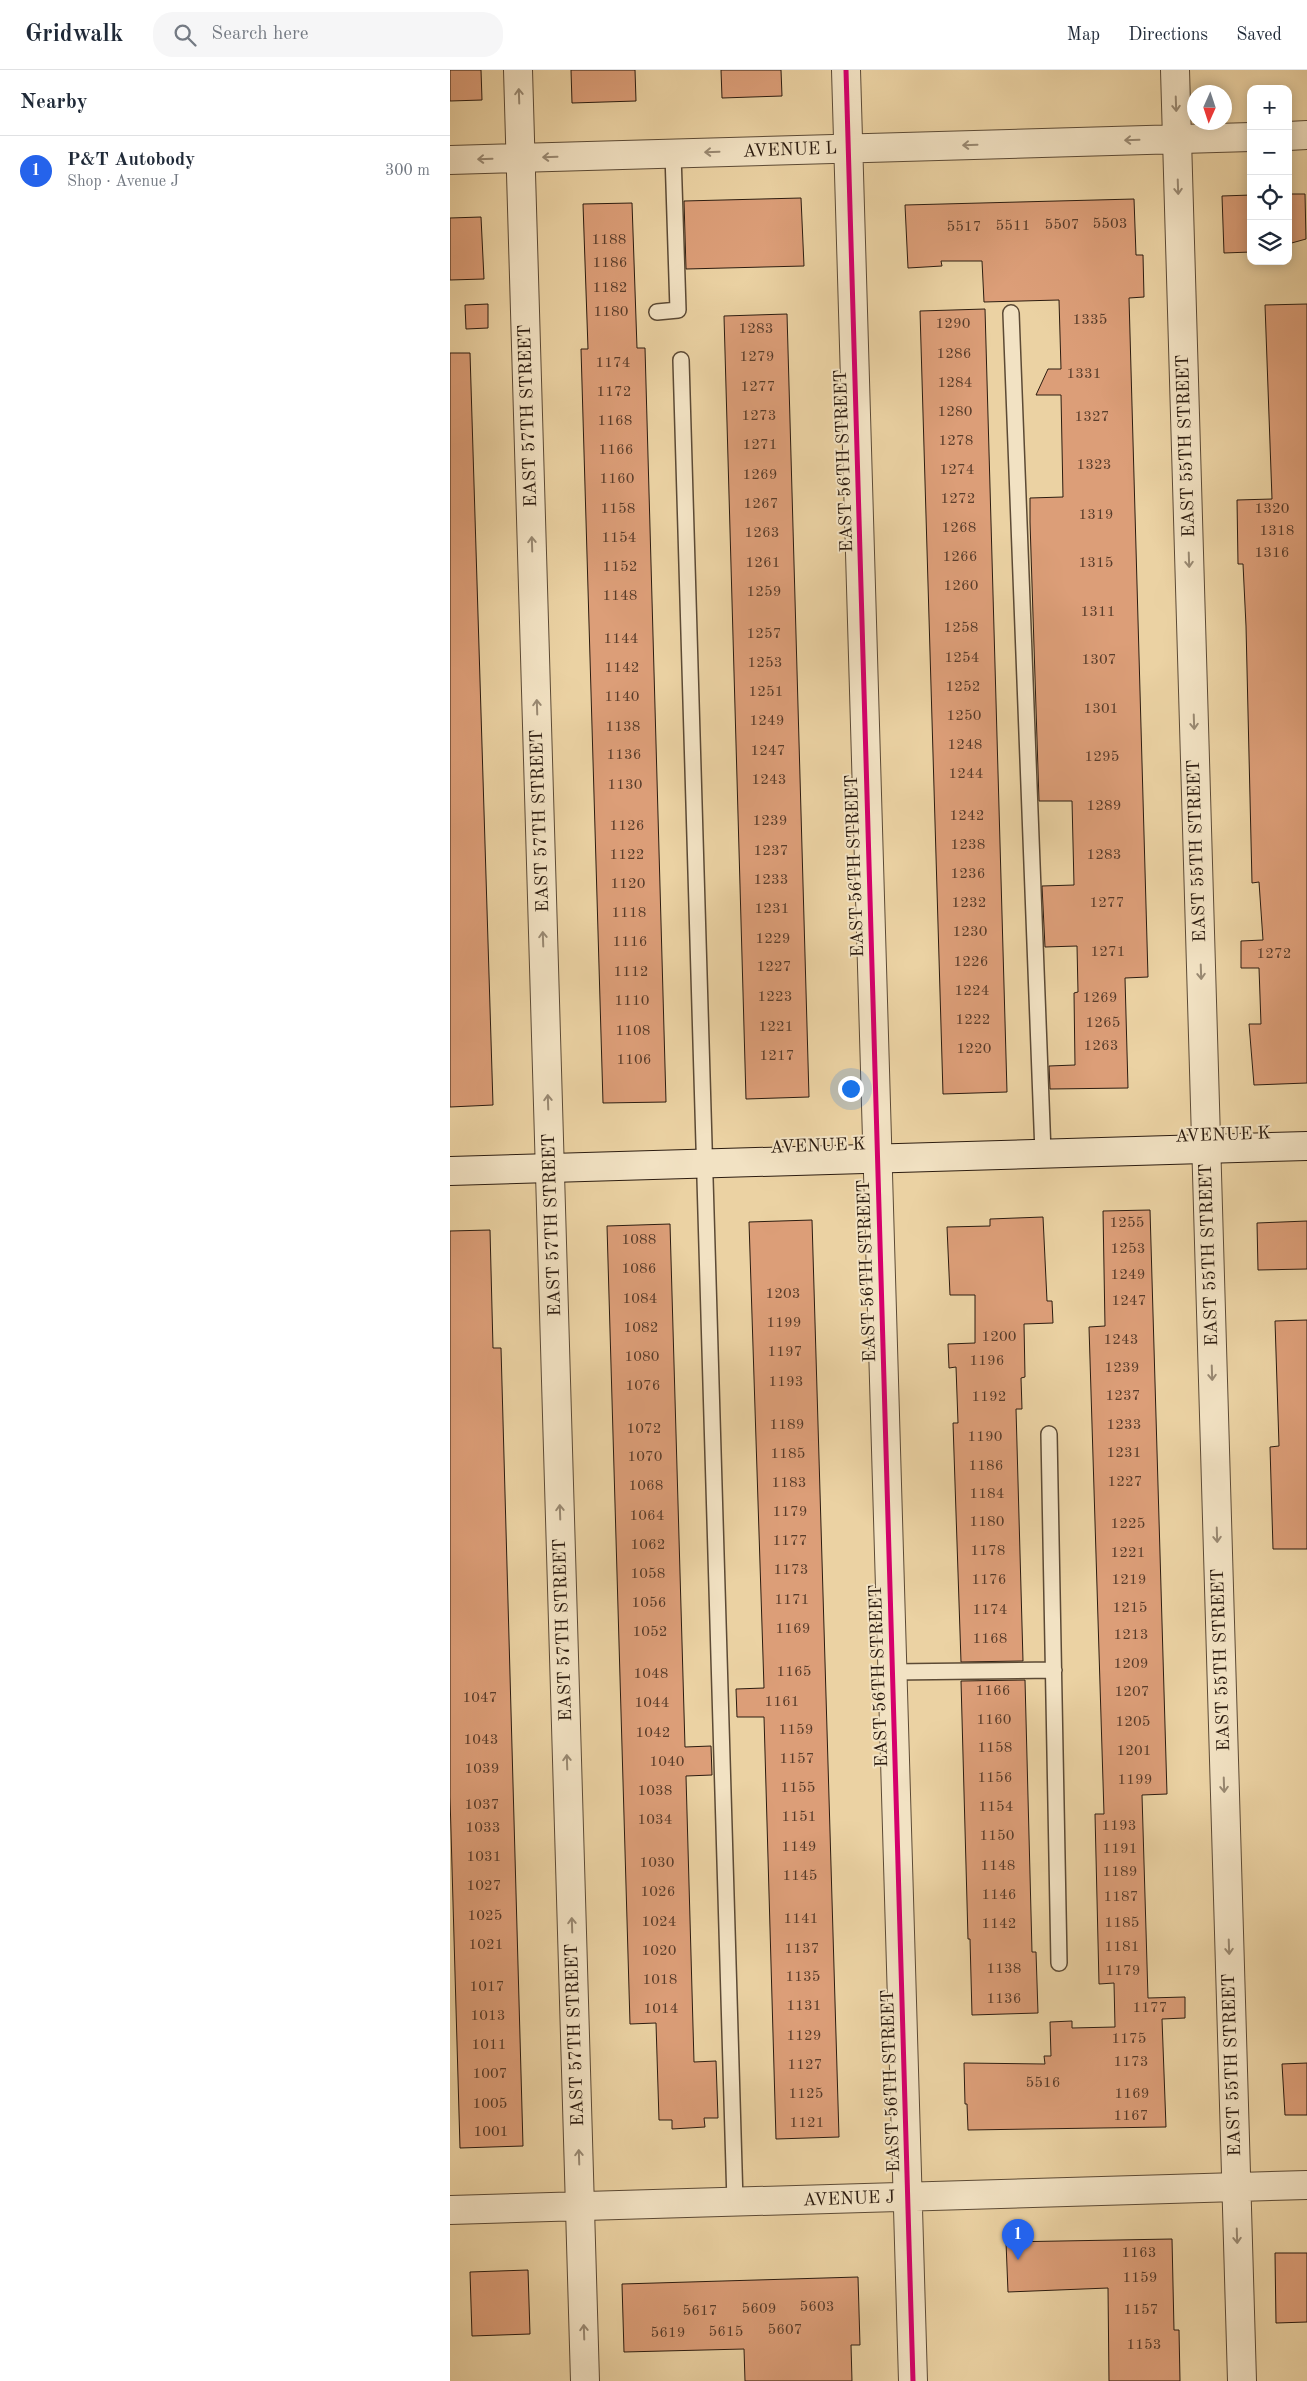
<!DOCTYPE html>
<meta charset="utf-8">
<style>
body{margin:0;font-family:"Old Standard TT",serif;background:#f6f6f7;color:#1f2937}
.controls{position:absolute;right:15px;top:15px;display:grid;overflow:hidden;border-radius:10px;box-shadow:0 2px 12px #0003}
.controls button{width:45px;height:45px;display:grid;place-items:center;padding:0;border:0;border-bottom:1px solid #e0e1e3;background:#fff;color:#1f2937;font:25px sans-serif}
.compass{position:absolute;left:737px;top:15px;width:45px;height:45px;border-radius:50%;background:#fff;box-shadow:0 2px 12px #0003;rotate:183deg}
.you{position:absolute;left:400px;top:1018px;width:18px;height:18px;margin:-12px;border:4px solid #fff;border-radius:50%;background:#1a73e8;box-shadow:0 0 0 8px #1a73e833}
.badge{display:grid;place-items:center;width:32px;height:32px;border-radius:50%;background:#2563eb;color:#fff;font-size:16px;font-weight:700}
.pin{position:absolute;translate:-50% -41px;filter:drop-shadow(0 1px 2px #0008)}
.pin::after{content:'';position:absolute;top:26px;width:18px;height:15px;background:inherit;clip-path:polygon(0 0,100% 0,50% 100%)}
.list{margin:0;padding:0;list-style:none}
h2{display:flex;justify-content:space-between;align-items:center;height:65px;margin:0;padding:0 20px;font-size:21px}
h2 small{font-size:16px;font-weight:400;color:#747a83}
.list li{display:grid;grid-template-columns:32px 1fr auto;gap:15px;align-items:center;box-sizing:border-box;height:70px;padding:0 20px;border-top:1px solid #e0e1e3}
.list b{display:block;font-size:19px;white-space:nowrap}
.list p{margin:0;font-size:16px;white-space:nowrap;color:#747a83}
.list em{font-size:16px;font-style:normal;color:#747a83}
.icon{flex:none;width:28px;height:28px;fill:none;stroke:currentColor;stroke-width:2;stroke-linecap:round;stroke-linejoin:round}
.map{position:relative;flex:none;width:857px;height:2311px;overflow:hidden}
header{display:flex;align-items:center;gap:30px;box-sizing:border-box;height:70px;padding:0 25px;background:#fff;border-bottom:1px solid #e0e1e3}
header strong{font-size:24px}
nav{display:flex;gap:28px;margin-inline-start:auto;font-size:18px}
.search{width:350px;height:45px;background:#f6f6f7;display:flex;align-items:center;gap:12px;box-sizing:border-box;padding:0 18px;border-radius:20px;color:#747a83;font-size:19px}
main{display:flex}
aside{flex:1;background:#fff}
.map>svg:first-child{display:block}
.building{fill:#dc9e78;stroke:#2c1c10}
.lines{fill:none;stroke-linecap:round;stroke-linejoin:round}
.lane-casing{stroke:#5c4a35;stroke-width:18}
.street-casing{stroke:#5c4a35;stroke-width:30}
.secondary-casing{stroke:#2c1c10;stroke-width:30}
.lane{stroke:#f2e2c3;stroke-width:15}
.street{stroke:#f2e2c3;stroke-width:28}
.secondary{stroke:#f2e2c3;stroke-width:28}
.cycleway-casing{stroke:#f2e2c3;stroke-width:8}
.cycleway{stroke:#d6006c;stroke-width:5}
.oneway{stroke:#998972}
.labels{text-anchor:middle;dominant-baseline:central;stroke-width:4;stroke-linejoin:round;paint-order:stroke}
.number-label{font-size:15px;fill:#583c2a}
.street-label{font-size:18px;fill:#2c1c10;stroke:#f2e2c3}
</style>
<header>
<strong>Gridwalk</strong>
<div class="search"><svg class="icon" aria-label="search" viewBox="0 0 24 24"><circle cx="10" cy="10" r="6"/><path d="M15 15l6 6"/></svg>Search here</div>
<nav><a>Map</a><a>Directions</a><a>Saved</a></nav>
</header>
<main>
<aside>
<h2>Nearby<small></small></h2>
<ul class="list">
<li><span class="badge">1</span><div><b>P&amp;T Autobody</b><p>Shop · Avenue J</p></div><em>300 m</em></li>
</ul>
</aside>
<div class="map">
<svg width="857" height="2311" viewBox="0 0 857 2311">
<rect width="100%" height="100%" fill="#ebd2a3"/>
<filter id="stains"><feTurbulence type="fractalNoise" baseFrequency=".004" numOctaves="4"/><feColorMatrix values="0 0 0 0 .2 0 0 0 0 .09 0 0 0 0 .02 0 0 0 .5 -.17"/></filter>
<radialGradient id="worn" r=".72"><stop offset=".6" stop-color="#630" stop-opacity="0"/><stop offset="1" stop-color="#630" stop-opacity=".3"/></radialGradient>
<path class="building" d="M 0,0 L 31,0 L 32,30 L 0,31 Z
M 121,0 L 185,0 L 186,31 L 122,33 Z
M 271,0 L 331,0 L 332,26 L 272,28 Z
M 838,124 L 855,124 L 856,169 L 838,174 Z
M 801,125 L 801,182 L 774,183 L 772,126 Z
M 351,128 L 354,196 L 236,199 L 234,131 Z
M 684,129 L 686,185 L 693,185 L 694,227 L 679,228 L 698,907 L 675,908 L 678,1018 L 600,1019 L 599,996 L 625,995 L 624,923 L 628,922 L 627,876 L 595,877 L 592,816 L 624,815 L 622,731 L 589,731 L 580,452 L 580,428 L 613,427 L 611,325 L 586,325 L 598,299 L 611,299 L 609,230 L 534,232 L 532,191 L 491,191 L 492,196 L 458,198 L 455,135 Z
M 182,133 L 187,278 L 195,278 L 216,1032 L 153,1033 L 131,279 L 138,279 L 133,134 Z
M 31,147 L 34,209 L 0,210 L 0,148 Z
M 38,234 L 38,258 L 16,259 L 15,235 Z
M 857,234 L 857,1013 L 804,1015 L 799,954 L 811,954 L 809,898 L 791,898 L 791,871 L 813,870 L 809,812 L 802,813 L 796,556 L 793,494 L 788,494 L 787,430 L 822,429 L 815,235 Z
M 535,239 L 557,1022 L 493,1024 L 470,241 Z
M 337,244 L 359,1027 L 296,1029 L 274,246 Z
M 0,283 L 20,283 L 43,1035 L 0,1037 Z
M 700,1140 L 717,1724 L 692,1725 L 698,1928 L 735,1927 L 735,1948 L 712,1949 L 716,2057 L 518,2060 L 517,2034 L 515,2034 L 514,1993 L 595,1994 L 594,1986 L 601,1986 L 600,1952 L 622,1951 L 622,1958 L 665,1957 L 664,1913 L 649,1914 L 645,1744 L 654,1744 L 639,1257 L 655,1256 L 653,1141 Z
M 593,1147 L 597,1231 L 602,1231 L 603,1253 L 574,1254 L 575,1307 L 571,1308 L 572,1339 L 566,1339 L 573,1591 L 511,1592 L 503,1353 L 508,1353 L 506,1297 L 499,1298 L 498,1274 L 525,1273 L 525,1225 L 500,1225 L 497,1157 L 540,1156 L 540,1149 Z
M 362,1150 L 389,2067 L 326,2069 L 314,1647 L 287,1647 L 286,1619 L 314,1618 L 299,1152 Z
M 857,1151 L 857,1199 L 808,1200 L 807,1153 Z
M 220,1154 L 235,1677 L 261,1676 L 262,1705 L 236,1706 L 244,1992 L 266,1991 L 268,2048 L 254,2048 L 255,2057 L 222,2059 L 222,2050 L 209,2050 L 206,1953 L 180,1954 L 157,1156 Z
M 40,1160 L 43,1278 L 51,1278 L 73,2076 L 10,2078 L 0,1727 L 0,1161 Z
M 857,1250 L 857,1479 L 823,1479 L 820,1377 L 829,1376 L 825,1251 Z
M 575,1610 L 582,1882 L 586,1882 L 588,1943 L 522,1945 L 520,1869 L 518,1869 L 511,1611 Z
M 857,1993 L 857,2045 L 835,2045 L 832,1994 Z
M 722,2169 L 724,2260 L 729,2260 L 730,2311 L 659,2311 L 658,2218 L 558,2222 L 556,2172 Z
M 825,2183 L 857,2183 L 857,2252 L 826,2253 Z
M 78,2200 L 80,2264 L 22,2266 L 20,2202 Z
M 408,2207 L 410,2275 L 401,2275 L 402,2311 L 295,2311 L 294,2279 L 174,2282 L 172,2214 Z"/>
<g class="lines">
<defs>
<path id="lane" d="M 207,242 L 228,240 L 223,84
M 561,243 L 593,1083
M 231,290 L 285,2132
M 599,1364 L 609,1893
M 442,1602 L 604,1600"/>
<path id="street" d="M 68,0 L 135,2311
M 396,0 L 463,2311
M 725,0 L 792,2311
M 838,66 L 857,65
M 0,90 L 801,67
M 0,2140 L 857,2115"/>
<path id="secondary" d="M 0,1101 L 857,1076"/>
</defs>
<use href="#lane" class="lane-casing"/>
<use href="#street" class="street-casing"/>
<use href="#secondary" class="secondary-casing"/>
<use href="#lane" class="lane"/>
<use href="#street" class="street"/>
<use href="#secondary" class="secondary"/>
<defs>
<path id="cycleway" d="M 396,0 L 463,2311"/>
</defs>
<use href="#cycleway" class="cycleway-casing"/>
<use href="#cycleway" class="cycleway"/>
</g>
<defs><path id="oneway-shaft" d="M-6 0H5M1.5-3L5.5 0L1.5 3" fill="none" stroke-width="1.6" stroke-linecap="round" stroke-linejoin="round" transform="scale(1.25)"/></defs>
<g class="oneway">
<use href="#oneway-shaft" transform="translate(69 26) rotate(-92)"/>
<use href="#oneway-shaft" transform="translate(726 34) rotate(88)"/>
<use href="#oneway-shaft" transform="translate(682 70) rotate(178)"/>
<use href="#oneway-shaft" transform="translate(520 75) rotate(178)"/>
<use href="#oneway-shaft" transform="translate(262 82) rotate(178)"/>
<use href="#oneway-shaft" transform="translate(100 87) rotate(178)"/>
<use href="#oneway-shaft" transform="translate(35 89) rotate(178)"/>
<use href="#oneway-shaft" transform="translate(728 117) rotate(88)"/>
<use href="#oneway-shaft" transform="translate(82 474) rotate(-92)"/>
<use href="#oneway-shaft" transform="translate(739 490) rotate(88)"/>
<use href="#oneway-shaft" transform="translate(87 637) rotate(-92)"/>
<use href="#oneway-shaft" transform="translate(744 652) rotate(88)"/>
<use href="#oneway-shaft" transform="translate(93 869) rotate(-92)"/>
<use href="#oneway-shaft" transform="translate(751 902) rotate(88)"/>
<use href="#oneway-shaft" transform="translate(98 1032) rotate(-92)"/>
<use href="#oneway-shaft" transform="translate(762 1303) rotate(88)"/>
<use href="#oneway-shaft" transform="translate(110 1442) rotate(-92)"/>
<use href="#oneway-shaft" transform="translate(767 1465) rotate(88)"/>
<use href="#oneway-shaft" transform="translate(117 1692) rotate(-92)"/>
<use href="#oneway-shaft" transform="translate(774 1715) rotate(88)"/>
<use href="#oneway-shaft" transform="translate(122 1855) rotate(-92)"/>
<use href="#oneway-shaft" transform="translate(779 1877) rotate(88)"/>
<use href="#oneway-shaft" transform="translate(129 2087) rotate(-92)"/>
<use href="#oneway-shaft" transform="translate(787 2166) rotate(88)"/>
<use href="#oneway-shaft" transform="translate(134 2262) rotate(-92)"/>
</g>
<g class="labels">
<g class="number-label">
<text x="660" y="154">5503</text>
<text x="612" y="155">5507</text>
<text x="563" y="156">5511</text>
<text x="514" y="157">5517</text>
<text x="159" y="170">1188</text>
<text x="160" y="193">1186</text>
<text x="160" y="218">1182</text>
<text x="161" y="242">1180</text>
<text x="640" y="250">1335</text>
<text x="503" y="254">1290</text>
<text x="306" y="259">1283</text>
<text x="504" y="284">1286</text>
<text x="307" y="287">1279</text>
<text x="163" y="293">1174</text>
<text x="634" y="304">1331</text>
<text x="505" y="313">1284</text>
<text x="308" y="317">1277</text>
<text x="164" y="322">1172</text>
<text x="505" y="342">1280</text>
<text x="309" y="346">1273</text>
<text x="642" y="347">1327</text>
<text x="165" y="351">1168</text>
<text x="506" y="371">1278</text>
<text x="310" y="375">1271</text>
<text x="166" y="380">1166</text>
<text x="644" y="395">1323</text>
<text x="507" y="400">1274</text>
<text x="310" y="405">1269</text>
<text x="167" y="409">1160</text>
<text x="508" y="429">1272</text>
<text x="311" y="434">1267</text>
<text x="168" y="439">1158</text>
<text x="822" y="439">1320</text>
<text x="646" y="445">1319</text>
<text x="509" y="458">1268</text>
<text x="827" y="461">1318</text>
<text x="312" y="463">1263</text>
<text x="169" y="468">1154</text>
<text x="822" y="483">1316</text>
<text x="510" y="487">1266</text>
<text x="313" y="493">1261</text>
<text x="646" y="493">1315</text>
<text x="170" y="497">1152</text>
<text x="511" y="516">1260</text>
<text x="314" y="522">1259</text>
<text x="170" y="526">1148</text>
<text x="648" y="542">1311</text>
<text x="511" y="558">1258</text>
<text x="314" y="564">1257</text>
<text x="171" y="569">1144</text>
<text x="512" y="588">1254</text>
<text x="649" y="590">1307</text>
<text x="315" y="593">1253</text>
<text x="172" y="598">1142</text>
<text x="513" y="617">1252</text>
<text x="316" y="622">1251</text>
<text x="172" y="627">1140</text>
<text x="651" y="639">1301</text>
<text x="514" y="646">1250</text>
<text x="317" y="651">1249</text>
<text x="173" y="657">1138</text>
<text x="515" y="675">1248</text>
<text x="318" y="681">1247</text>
<text x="174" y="685">1136</text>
<text x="652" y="687">1295</text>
<text x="516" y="704">1244</text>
<text x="319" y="710">1243</text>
<text x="175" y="715">1130</text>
<text x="654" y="736">1289</text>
<text x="517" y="746">1242</text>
<text x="320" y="751">1239</text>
<text x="177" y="756">1126</text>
<text x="518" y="775">1238</text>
<text x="321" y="781">1237</text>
<text x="177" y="785">1122</text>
<text x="654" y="785">1283</text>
<text x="518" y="804">1236</text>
<text x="321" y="810">1233</text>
<text x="178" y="814">1120</text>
<text x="519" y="833">1232</text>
<text x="657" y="833">1277</text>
<text x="322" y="839">1231</text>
<text x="179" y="843">1118</text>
<text x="520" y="862">1230</text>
<text x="323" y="869">1229</text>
<text x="180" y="872">1116</text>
<text x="658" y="882">1271</text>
<text x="824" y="884">1272</text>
<text x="521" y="892">1226</text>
<text x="324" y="897">1227</text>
<text x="181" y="902">1112</text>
<text x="522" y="921">1224</text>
<text x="325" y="927">1223</text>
<text x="650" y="928">1269</text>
<text x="182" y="931">1110</text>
<text x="523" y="950">1222</text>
<text x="653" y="953">1265</text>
<text x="326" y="957">1221</text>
<text x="183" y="961">1108</text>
<text x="651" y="976">1263</text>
<text x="524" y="979">1220</text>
<text x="327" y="986">1217</text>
<text x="184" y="990">1106</text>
<text x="677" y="1153">1255</text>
<text x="189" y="1170">1088</text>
<text x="678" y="1179">1253</text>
<text x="189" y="1199">1086</text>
<text x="678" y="1205">1249</text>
<text x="333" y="1224">1203</text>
<text x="190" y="1229">1084</text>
<text x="679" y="1231">1247</text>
<text x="334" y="1253">1199</text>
<text x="191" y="1258">1082</text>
<text x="549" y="1267">1200</text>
<text x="671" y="1270">1243</text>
<text x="335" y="1282">1197</text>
<text x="192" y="1287">1080</text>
<text x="537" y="1291">1196</text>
<text x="672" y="1298">1239</text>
<text x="336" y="1312">1193</text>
<text x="193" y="1316">1076</text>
<text x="673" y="1326">1237</text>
<text x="539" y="1327">1192</text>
<text x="337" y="1355">1189</text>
<text x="674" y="1355">1233</text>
<text x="194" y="1359">1072</text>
<text x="535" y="1367">1190</text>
<text x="674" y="1383">1231</text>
<text x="338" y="1384">1185</text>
<text x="195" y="1387">1070</text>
<text x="536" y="1396">1186</text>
<text x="675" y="1412">1227</text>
<text x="339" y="1413">1183</text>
<text x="196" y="1416">1068</text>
<text x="537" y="1424">1184</text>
<text x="340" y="1442">1179</text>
<text x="197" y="1446">1064</text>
<text x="537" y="1452">1180</text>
<text x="678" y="1454">1225</text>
<text x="340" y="1471">1177</text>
<text x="198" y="1475">1062</text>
<text x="538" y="1481">1178</text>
<text x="678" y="1483">1221</text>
<text x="341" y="1500">1173</text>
<text x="198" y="1504">1058</text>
<text x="539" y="1510">1176</text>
<text x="679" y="1510">1219</text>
<text x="342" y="1530">1171</text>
<text x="199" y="1533">1056</text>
<text x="680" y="1538">1215</text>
<text x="540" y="1540">1174</text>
<text x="343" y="1559">1169</text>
<text x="200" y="1562">1052</text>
<text x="681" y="1565">1213</text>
<text x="540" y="1569">1168</text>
<text x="681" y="1594">1209</text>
<text x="344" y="1602">1165</text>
<text x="201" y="1604">1048</text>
<text x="543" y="1621">1166</text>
<text x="682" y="1622">1207</text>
<text x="30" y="1628">1047</text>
<text x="332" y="1632">1161</text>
<text x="202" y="1633">1044</text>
<text x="544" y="1650">1160</text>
<text x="683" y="1652">1205</text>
<text x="346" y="1660">1159</text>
<text x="203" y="1663">1042</text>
<text x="31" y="1670">1043</text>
<text x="545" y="1678">1158</text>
<text x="684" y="1681">1201</text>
<text x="347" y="1689">1157</text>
<text x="217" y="1692">1040</text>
<text x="32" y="1699">1039</text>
<text x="545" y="1708">1156</text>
<text x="685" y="1710">1199</text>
<text x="348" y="1718">1155</text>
<text x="205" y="1721">1038</text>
<text x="32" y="1735">1037</text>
<text x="546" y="1737">1154</text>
<text x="349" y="1747">1151</text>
<text x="205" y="1750">1034</text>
<text x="669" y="1756">1193</text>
<text x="33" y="1758">1033</text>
<text x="547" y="1766">1150</text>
<text x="349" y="1777">1149</text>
<text x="670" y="1779">1191</text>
<text x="34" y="1787">1031</text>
<text x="207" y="1793">1030</text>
<text x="548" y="1796">1148</text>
<text x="670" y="1802">1189</text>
<text x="350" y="1806">1145</text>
<text x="34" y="1816">1027</text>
<text x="208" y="1822">1026</text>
<text x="549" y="1825">1146</text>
<text x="671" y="1827">1187</text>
<text x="35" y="1846">1025</text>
<text x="351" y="1849">1141</text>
<text x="209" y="1852">1024</text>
<text x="672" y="1853">1185</text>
<text x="549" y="1854">1142</text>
<text x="36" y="1875">1021</text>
<text x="672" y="1877">1181</text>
<text x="352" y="1879">1137</text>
<text x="209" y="1881">1020</text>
<text x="554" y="1899">1138</text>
<text x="673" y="1901">1179</text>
<text x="353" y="1907">1135</text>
<text x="210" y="1910">1018</text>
<text x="37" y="1917">1017</text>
<text x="554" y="1929">1136</text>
<text x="354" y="1936">1131</text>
<text x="700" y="1938">1177</text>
<text x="211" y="1939">1014</text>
<text x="38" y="1946">1013</text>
<text x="354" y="1966">1129</text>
<text x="679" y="1969">1175</text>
<text x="39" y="1975">1011</text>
<text x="681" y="1992">1173</text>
<text x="355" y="1995">1127</text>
<text x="40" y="2004">1007</text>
<text x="593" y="2013">5516</text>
<text x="356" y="2024">1125</text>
<text x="682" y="2024">1169</text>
<text x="40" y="2034">1005</text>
<text x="681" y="2046">1167</text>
<text x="357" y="2053">1121</text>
<text x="41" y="2062">1001</text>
<text x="689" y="2183">1163</text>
<text x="690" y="2208">1159</text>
<text x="367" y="2237">5603</text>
<text x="309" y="2239">5609</text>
<text x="691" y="2240">1157</text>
<text x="250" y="2241">5617</text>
<text x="335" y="2260">5607</text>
<text x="276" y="2262">5615</text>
<text x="218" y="2263">5619</text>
<text x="694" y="2275">1153</text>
</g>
<g class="street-label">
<text transform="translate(340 80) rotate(-2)">AVENUE L</text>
<text transform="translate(78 346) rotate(-92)">EAST 57TH STREET</text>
<text transform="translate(736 376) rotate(-92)">EAST 55TH STREET</text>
<text transform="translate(394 391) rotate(-92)">EAST 56TH STREET</text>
<text transform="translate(90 751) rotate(-92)">EAST 57TH STREET</text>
<text transform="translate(747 781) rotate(-92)">EAST 55TH STREET</text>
<text transform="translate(405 796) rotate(-92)">EAST 56TH STREET</text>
<text transform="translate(773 1065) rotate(-2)">AVENUE K</text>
<text transform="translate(368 1076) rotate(-2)">AVENUE K</text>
<text transform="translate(102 1155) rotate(-92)">EAST 57TH STREET</text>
<text transform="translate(759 1185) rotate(-92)">EAST 55TH STREET</text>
<text transform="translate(417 1201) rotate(-92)">EAST 56TH STREET</text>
<text transform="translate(113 1560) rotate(-92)">EAST 57TH STREET</text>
<text transform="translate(771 1590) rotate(-92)">EAST 55TH STREET</text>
<text transform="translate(429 1606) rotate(-92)">EAST 56TH STREET</text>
<text transform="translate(125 1965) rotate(-92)">EAST 57TH STREET</text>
<text transform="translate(782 1995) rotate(-92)">EAST 55TH STREET</text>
<text transform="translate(441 2011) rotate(-92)">EAST 56TH STREET</text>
<text transform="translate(399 2129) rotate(-2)">AVENUE J</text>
</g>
</g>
<rect width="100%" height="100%" filter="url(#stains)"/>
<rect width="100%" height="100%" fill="url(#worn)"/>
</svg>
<div class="controls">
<button>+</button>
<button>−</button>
<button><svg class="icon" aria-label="locate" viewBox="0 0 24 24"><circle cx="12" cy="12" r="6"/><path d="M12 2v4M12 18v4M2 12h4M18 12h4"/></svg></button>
<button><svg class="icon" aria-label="layers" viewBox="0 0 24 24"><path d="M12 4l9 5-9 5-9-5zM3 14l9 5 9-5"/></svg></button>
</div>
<svg class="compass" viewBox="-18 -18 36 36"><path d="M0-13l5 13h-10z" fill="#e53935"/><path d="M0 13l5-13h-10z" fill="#747a83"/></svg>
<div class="you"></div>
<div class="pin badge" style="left:568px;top:2190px">1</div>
</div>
</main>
